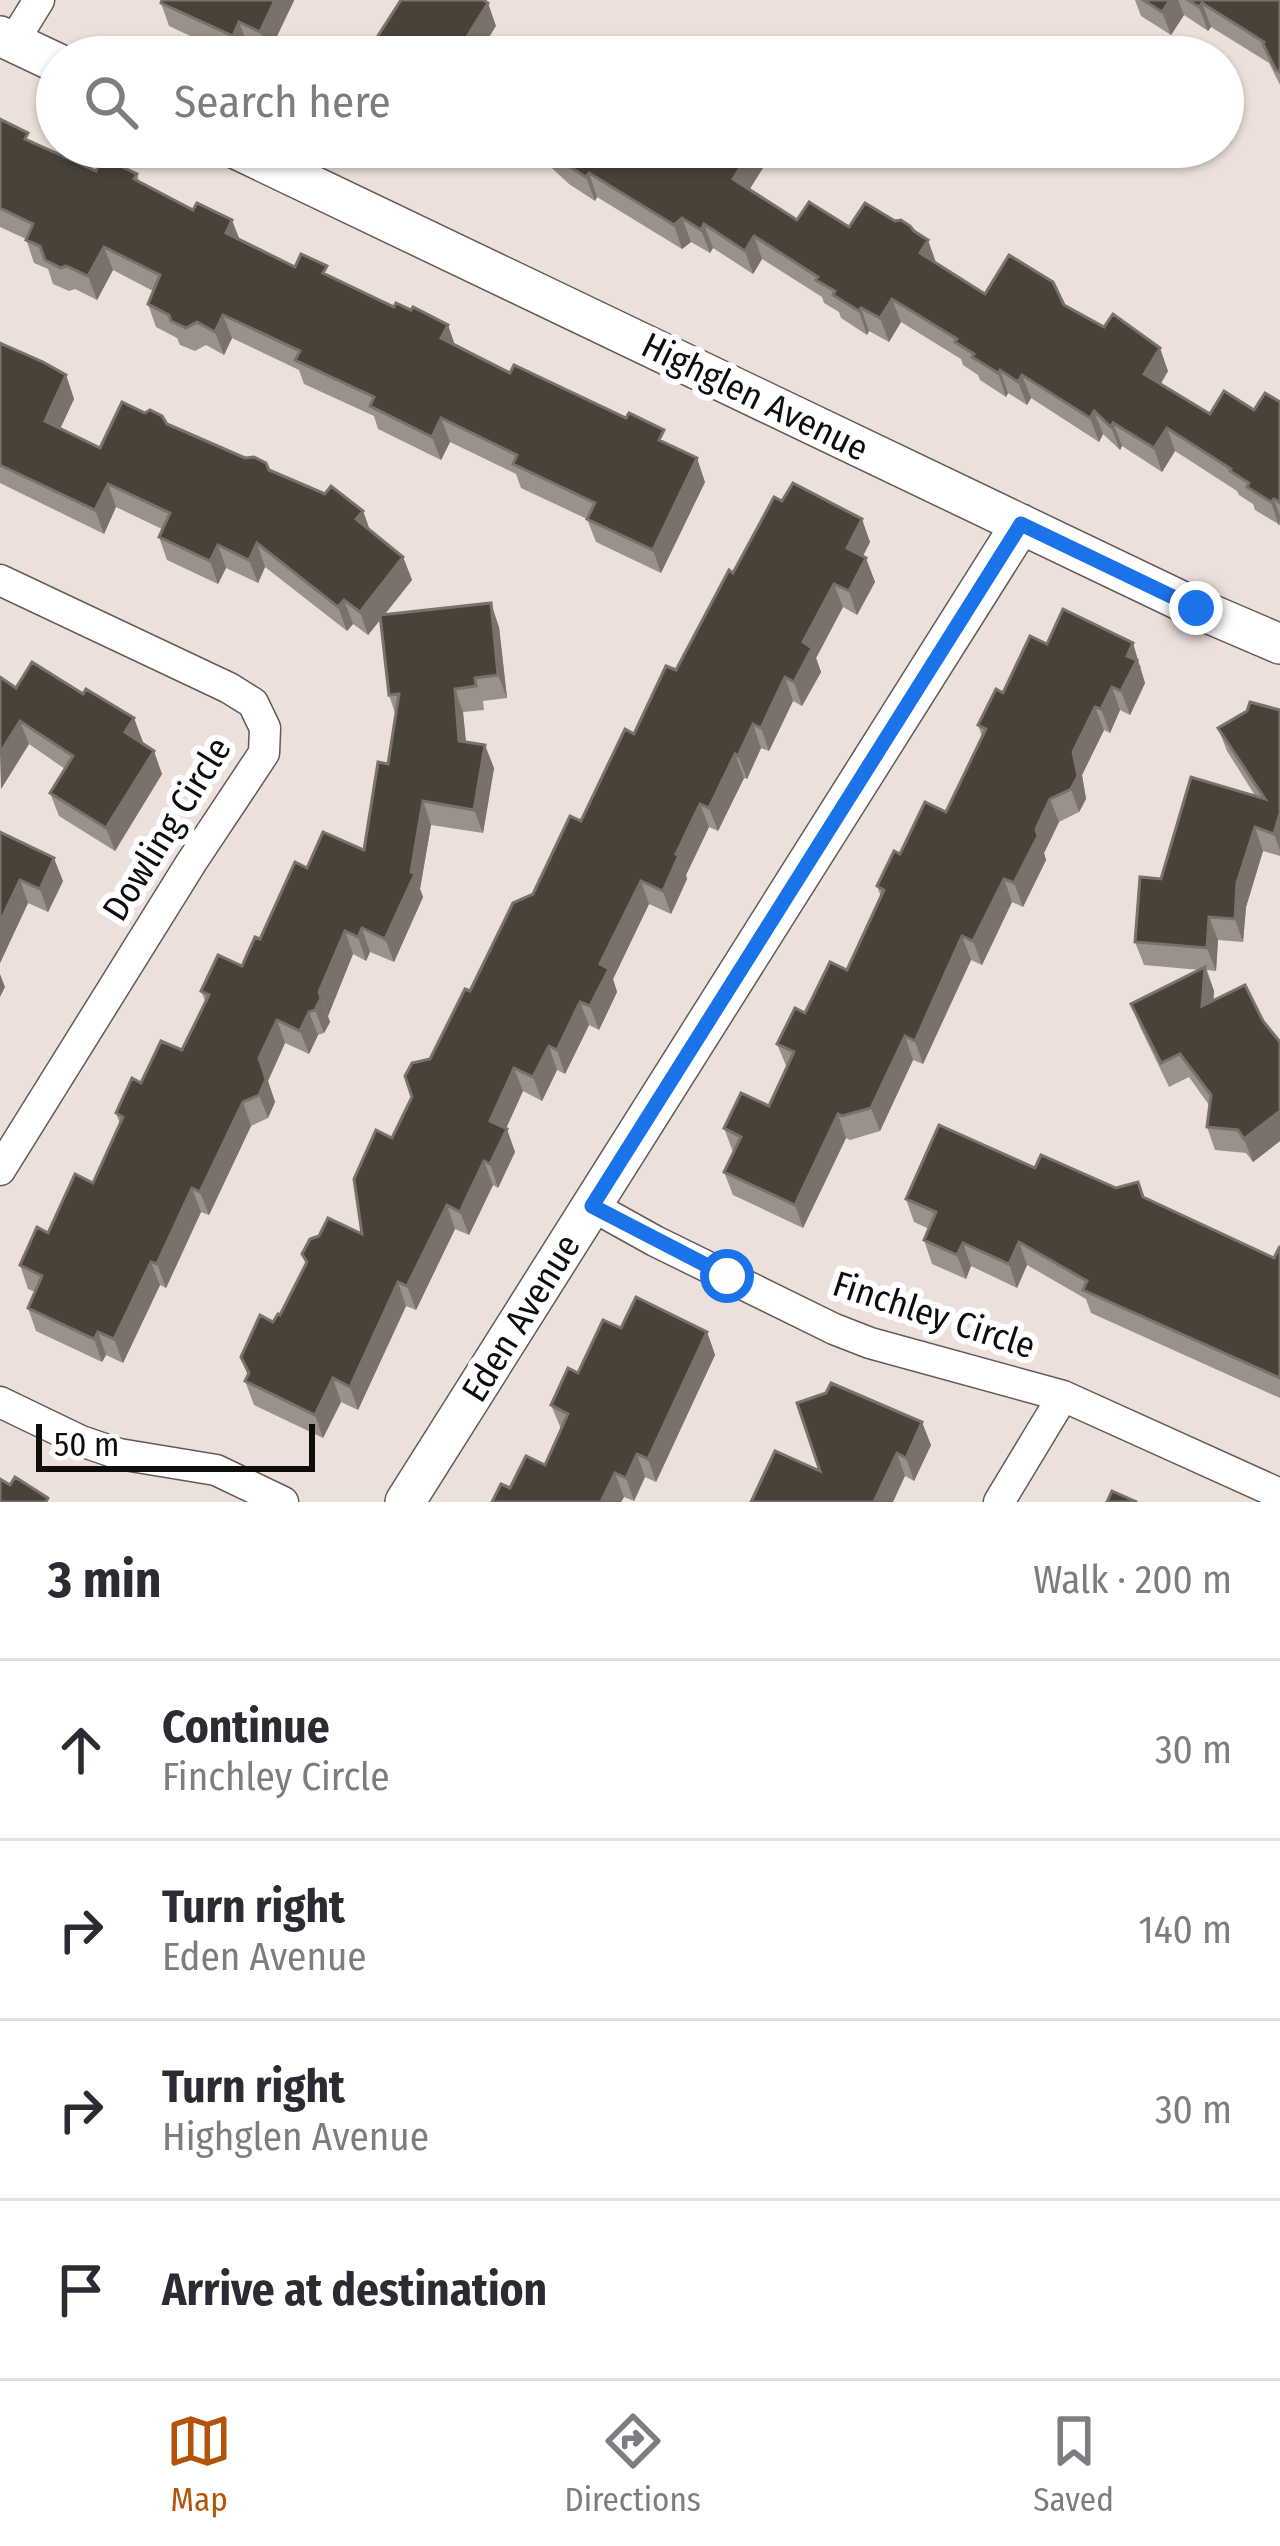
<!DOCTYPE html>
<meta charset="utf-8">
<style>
body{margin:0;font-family:"Fira Sans Condensed",sans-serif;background:#f7f7f7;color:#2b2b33}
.scale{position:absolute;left:36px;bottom:30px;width:279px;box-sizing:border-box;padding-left:12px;border:6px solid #100c0a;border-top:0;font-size:33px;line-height:42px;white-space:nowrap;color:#100c0a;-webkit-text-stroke:9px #fff;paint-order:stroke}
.stop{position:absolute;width:36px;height:36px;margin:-27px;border:9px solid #1a73e8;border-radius:50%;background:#fff}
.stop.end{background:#1a73e8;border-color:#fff;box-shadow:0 3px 12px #0008}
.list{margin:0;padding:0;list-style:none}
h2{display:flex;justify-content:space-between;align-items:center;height:156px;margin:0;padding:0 48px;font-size:51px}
h2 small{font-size:39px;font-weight:400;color:#7c7c81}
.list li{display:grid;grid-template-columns:78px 1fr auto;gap:36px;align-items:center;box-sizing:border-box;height:180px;padding:0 48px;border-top:3px solid #e1e1e2}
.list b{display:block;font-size:45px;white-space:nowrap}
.list p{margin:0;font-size:39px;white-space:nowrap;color:#7c7c81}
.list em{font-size:39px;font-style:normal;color:#7c7c81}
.icon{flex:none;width:66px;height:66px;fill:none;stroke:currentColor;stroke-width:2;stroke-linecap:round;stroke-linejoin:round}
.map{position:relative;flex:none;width:1280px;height:1502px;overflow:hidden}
.search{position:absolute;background:#fff;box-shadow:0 3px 9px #0004;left:36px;right:36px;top:36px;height:132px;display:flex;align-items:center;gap:30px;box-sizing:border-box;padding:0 42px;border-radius:66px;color:#7c7c81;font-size:45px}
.sheet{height:876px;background:#fff}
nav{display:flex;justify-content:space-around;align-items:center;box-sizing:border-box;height:168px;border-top:3px solid #e1e1e2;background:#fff;font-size:33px;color:#7c7c81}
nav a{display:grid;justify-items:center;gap:6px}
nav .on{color:#b45309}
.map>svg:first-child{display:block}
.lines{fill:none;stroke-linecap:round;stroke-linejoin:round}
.minor-casing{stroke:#655a55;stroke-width:33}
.tertiary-casing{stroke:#655a55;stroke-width:42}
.minor{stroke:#fff;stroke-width:30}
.tertiary{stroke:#fff;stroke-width:39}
.wall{fill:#9a918a}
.shaded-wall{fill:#7a716a}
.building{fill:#484239;stroke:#7a716a;stroke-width:3}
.route{stroke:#1a73e8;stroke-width:15}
.labels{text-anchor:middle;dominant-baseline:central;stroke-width:12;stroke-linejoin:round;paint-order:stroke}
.street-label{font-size:36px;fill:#100c0a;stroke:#fff}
</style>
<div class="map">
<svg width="1280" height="1502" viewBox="0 0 1280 1502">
<rect width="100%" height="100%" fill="#ede0db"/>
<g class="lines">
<defs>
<path id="minor" d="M 13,42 L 39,0
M 0,580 L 229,688 L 253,703 L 265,728 L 264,753 L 191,863 L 0,1170
M 592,1206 L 655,1241 L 834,1329 L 870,1343 L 1063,1396 L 1280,1494
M 0,1402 L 81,1441 L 119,1454 L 216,1470 L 283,1502
M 999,1502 L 1063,1396"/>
<path id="tertiary" d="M 0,36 L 57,63
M 232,147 L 1196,608 L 1280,644
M 405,1502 L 1021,524"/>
</defs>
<use href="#minor" class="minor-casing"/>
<use href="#tertiary" class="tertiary-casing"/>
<use href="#minor" class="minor"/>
<use href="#tertiary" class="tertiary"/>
</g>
<path class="wall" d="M 162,0 L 294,0 L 294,1 L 268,55 L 248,45 L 242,57 L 235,57 L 169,26 L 161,3 Z
M 1135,0 L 1280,0 L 1280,85 L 1269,63 L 1211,27 L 1208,31 L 1184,15 L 1171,35 L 1141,16 Z
M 0,119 L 32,142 L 96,171 L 137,174 L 139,181 L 239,239 L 295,267 L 331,277 L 510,373 L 669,445 L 705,482 L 661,573 L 596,542 L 587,519 L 521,488 L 516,474 L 450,442 L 441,460 L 378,429 L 374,416 L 304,384 L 299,370 L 232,338 L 224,355 L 206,345 L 195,351 L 180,345 L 177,338 L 156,327 L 148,304 L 153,291 L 113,270 L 97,300 L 75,289 L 69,291 L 53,284 L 48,269 L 34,263 L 26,239 L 0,227 Z
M 524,147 L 760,147 L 766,163 L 749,190 L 797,220 L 849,227 L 895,221 L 928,240 L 936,262 L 985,294 L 1064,305 L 1168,371 L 1161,384 L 1210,414 L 1254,410 L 1280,402 L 1280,525 L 1255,510 L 1253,504 L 1239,495 L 1237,491 L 1175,451 L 1162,472 L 1122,446 L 1120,450 L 1103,434 L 1099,442 L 1031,398 L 1027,405 L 1008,393 L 1006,397 L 980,380 L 978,375 L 963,365 L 961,359 L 901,322 L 889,342 L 869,331 L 867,335 L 841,318 L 839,312 L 824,303 L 822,297 L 762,259 L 753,274 L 713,248 L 710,253 L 691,242 L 682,249 L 597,197 L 595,201 L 569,184 L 540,157 Z
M 0,343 L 66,375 L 74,399 L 60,429 L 100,448 L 167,424 L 363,511 L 370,530 L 403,557 L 412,580 L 385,614 L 499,627 L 507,698 L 483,701 L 484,710 L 463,712 L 466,742 L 494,768 L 483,833 L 431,825 L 420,889 L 423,897 L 394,962 L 370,952 L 366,961 L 353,954 L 328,1016 L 330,1022 L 324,1033 L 318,1035 L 309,1054 L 285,1043 L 268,1081 L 275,1102 L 268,1118 L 251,1126 L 209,1215 L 201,1212 L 166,1288 L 160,1285 L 123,1363 L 106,1355 L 102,1362 L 36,1331 L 28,1308 L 35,1292 L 28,1289 L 20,1265 L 93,1183 L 120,1124 L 116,1113 L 141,1083 L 182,1050 L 206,1003 L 201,991 L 242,966 L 307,868 L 364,850 L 388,764 L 396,716 L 389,695 L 381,619 L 368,635 L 353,624 L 347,631 L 265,567 L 258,583 L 226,568 L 218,584 L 167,560 L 159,537 L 162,529 L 116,507 L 104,534 L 0,483 Z
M 870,542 L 863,556 L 875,582 L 857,615 L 843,607 L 816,658 L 821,672 L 802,706 L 793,701 L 769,751 L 761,748 L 747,779 L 744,778 L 718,831 L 709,827 L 686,875 L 687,879 L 671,914 L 649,904 L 613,979 L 617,992 L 599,1030 L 589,1025 L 565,1074 L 557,1070 L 542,1101 L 523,1091 L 506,1128 L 515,1152 L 498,1188 L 493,1185 L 469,1235 L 455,1229 L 416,1310 L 406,1306 L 358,1410 L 341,1402 L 323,1438 L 254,1405 L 245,1381 L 248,1376 L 241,1357 L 280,1315 L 306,1264 L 302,1254 L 362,1234 L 392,1138 L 430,1059 L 470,991 L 581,821 L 676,670 L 733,573 Z
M 1047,644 L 1141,666 L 1140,669 L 1145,683 L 1130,715 L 1120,710 L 1110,733 L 1104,730 L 1082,775 L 1086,799 L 1079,812 L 1059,822 L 1044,853 L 1046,860 L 1023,907 L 1012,902 L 982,965 L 971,960 L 923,1064 L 913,1060 L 880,1131 L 850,1140 L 846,1138 L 803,1228 L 733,1195 L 724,1172 L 733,1152 L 724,1128 L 769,1106 L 787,1068 L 777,1044 L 847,970 L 881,897 L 877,886 L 900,854 L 946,812 L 982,736 L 978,725 Z
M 16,688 L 83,694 L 134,718 L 142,743 L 162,774 L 115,851 L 59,816 L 50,793 L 65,769 L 29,744 L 1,789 Z
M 1280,710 L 1280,856 L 1263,851 L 1246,907 L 1243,942 L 1218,940 L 1216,971 L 1207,970 L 1214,991 L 1213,1001 L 1263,1021 L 1280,1042 L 1280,1141 L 1253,1162 L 1246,1153 L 1215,1150 L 1207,1127 L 1209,1105 L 1189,1077 L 1169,1087 L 1140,1027 L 1131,1004 L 1200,970 L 1144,965 L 1135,942 L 1161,879 L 1256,797 L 1227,751 L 1218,728 Z
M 0,832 L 63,881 L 48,912 L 28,903 L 0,963 Z
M 1035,1168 L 1116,1188 L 1143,1197 L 1274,1258 L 1280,1246 L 1280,1398 L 1091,1313 L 1086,1299 L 1027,1265 L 1017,1288 L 971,1266 L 966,1279 L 932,1264 L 924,1240 L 929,1229 L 914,1222 L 906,1199 Z
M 621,1328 L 707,1332 L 715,1355 L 656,1482 L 645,1477 L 634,1501 L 624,1497 L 621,1502 L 492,1502 L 545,1465 L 561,1429 L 551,1405 Z
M 931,1445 L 914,1481 L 905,1476 L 820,1471 Z"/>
<path class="shaded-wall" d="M 275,0 L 294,0 L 268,55 L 260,32 Z
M 1170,0 L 1178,0 L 1184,15 L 1171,35 L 1162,12 Z
M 488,3 L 496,26 L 477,57 L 463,43 Z
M 1202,3 L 1211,27 L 1208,31 L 1199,7 Z
M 239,22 L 248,45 L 242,57 L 240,57 L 233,36 Z
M 753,147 L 760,147 L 766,163 L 741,203 L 733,179 Z
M 589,173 L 597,197 L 595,201 L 586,177 Z
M 682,218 L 691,242 L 682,249 L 674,225 Z
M 232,220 L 241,243 L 226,233 Z
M 704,224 L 713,248 L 710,253 L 701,230 Z
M 754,236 L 762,259 L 753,274 L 745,251 Z
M 928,240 L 936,264 L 920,253 Z
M 104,247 L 113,270 L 97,300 L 88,276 Z
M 892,299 L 901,322 L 889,342 L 880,318 Z
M 861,308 L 869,331 L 867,335 L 859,311 Z
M 223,315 L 232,338 L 224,355 L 215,332 Z
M 448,325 L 456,348 L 441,338 Z
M 1160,348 L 1168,371 L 1152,397 L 1144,374 Z
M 1000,370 L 1008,393 L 1006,397 L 998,373 Z
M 66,375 L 74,399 L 53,444 L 45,421 Z
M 1022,375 L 1031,398 L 1027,405 L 1018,382 Z
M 1094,411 L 1103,434 L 1099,442 L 1090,418 Z
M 441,418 L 450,442 L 441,460 L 432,437 Z
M 1113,423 L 1122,446 L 1120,450 L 1111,427 Z
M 1167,428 L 1175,451 L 1162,472 L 1154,448 Z
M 697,458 L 705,482 L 661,573 L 653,550 Z
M 108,484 L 116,507 L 104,534 L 95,510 Z
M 1274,499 L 1280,516 L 1279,526 L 1271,502 Z
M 363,511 L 371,534 L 356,519 Z
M 862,519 L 870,542 L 855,571 L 847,548 Z
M 257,543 L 265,567 L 258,583 L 249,560 Z
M 218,545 L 226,568 L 218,584 L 210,561 Z
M 403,557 L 412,580 L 368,635 L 360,612 Z
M 866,558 L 875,582 L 857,615 L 849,591 Z
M 834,584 L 843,607 L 816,658 L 821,672 L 802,706 L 794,682 L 803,642 Z
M 344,600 L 353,624 L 347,631 L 338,607 Z
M 491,603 L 499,627 L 507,698 L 498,675 Z
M 1133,643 L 1145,683 L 1130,715 L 1121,691 L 1127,656 Z
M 785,677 L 793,701 L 769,751 L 761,728 Z
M 1112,687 L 1120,710 L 1110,733 L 1101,709 Z
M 455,689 L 463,712 L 468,764 L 459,741 Z
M 1095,707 L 1104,730 L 1082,775 L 1086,799 L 1079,812 L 1071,789 L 1073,752 Z
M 134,718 L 143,742 L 134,756 L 125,732 Z
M 20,721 L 29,744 L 1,789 L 0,753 Z
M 753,724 L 761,748 L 747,779 L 738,756 Z
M 485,745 L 494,768 L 483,833 L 474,810 Z
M 154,751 L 162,774 L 115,851 L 106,828 Z
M 735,754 L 744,778 L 718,831 L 709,808 Z
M 1050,799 L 1059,822 L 1044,853 L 1046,860 L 1023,907 L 1014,883 Z
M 423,801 L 431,825 L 420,889 L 423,897 L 394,962 L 385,939 L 411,872 Z
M 700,804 L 709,827 L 686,875 L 687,879 L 671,914 L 663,891 L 676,854 Z
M 1280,813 L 1280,851 L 1274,834 Z
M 1255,827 L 1263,851 L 1246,907 L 1243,942 L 1235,919 L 1237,883 Z
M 54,858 L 63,881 L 48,912 L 40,889 Z
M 1004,879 L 1012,902 L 982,965 L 973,941 Z
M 20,880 L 28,903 L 0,963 L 0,922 Z
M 641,881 L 649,904 L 613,979 L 617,992 L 599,1030 L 590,1006 L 600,964 Z
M 1209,917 L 1218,940 L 1216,971 L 1207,948 Z
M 362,928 L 370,952 L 366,961 L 358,937 Z
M 345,931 L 353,954 L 328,1016 L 319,992 Z
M 962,936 L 971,960 L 923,1064 L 915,1041 Z
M 1205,967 L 1214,991 L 1211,1030 L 1202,1006 Z
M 0,974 L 5,987 L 0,997 Z
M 321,998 L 330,1022 L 324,1033 L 315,1010 Z
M 580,1002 L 589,1025 L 565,1074 L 557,1050 Z
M 309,1012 L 318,1035 L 309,1054 L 300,1031 Z
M 277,1020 L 285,1043 L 268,1081 L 275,1102 L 268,1118 L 259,1095 L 259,1058 Z
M 905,1036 L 913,1060 L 880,1131 L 871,1108 Z
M 549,1046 L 557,1070 L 542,1101 L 533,1077 Z
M 514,1068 L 523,1091 L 499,1144 L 490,1121 Z
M 243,1102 L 251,1126 L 209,1215 L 200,1192 Z
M 1280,1111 L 1280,1141 L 1253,1162 L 1244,1139 Z
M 838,1114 L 846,1138 L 803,1228 L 795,1205 Z
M 507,1129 L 515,1152 L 498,1188 L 490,1164 Z
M 484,1161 L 493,1185 L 469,1235 L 460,1212 Z
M 192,1188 L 201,1212 L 166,1288 L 157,1264 Z
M 447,1205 L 455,1229 L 416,1310 L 407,1286 Z
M 1019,1242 L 1027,1265 L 1017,1288 L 1009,1264 Z
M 963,1243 L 971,1266 L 966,1279 L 957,1255 Z
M 151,1262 L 160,1285 L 123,1363 L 114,1339 Z
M 398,1282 L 406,1306 L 358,1410 L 350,1387 Z
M 98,1332 L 106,1355 L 102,1362 L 94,1339 Z
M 707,1332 L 715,1355 L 656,1482 L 648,1459 Z
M 333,1378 L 341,1402 L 323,1438 L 315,1415 Z
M 922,1422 L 931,1445 L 914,1481 L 906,1458 Z
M 897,1453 L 905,1476 L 893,1502 L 874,1502 Z
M 637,1454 L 645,1477 L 634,1501 L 626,1478 Z
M 615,1473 L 624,1497 L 621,1502 L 601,1502 Z"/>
<path class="building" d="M 162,0 L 275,0 L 260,32 L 239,22 L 233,36 L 161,3 Z
M 401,0 L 483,0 L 488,3 L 463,43 L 484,57 L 374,57 L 367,53 Z
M 1143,0 L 1170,0 L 1162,12 Z
M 1188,0 L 1280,0 L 1280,72 L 1276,70 L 1263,44 L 1264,42 L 1202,3 L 1199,7 Z
M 0,119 L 28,133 L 25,139 L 96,171 L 101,157 L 137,174 L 134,179 L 193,210 L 197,203 L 232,220 L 226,233 L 295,267 L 301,254 L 327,266 L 323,273 L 394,307 L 396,303 L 411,310 L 413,307 L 448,325 L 441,338 L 510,373 L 514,365 L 626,418 L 629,413 L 664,430 L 659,440 L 697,458 L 653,550 L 587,519 L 595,503 L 513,464 L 517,455 L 441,418 L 432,437 L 370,406 L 374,397 L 295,360 L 300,351 L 223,315 L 215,332 L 197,322 L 186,328 L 171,321 L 169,315 L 148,304 L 160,275 L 104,247 L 88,276 L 66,266 L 61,268 L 45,260 L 40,246 L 26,240 L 33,224 L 0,208 Z
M 546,147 L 753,147 L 733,179 L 797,220 L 809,202 L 849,227 L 865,203 L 895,221 L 901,220 L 910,226 L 914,231 L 928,240 L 920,253 L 985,294 L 1009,255 L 1053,282 L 1064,305 L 1104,327 L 1113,314 L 1160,348 L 1144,374 L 1210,414 L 1224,391 L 1254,410 L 1265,393 L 1280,402 L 1280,503 L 1274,499 L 1271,502 L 1247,487 L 1249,483 L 1230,471 L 1231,469 L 1167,428 L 1154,448 L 1113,423 L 1111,427 L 1094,411 L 1090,418 L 1022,375 L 1018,382 L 1000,370 L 998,373 L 972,357 L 974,354 L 955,342 L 957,339 L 892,299 L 880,318 L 861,308 L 859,311 L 833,295 L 835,291 L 816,280 L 818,277 L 754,236 L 745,251 L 704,224 L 701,230 L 682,218 L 674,225 L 589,173 L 586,177 L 561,161 Z
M 0,343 L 43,362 L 66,375 L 45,421 L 100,448 L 122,402 L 145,413 L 150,410 L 162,416 L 167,424 L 245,458 L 254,457 L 266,463 L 269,470 L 325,494 L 331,486 L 363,511 L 356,519 L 403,557 L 360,612 L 344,600 L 338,607 L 257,543 L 249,560 L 218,545 L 210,561 L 159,537 L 170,513 L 108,484 L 95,510 L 2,466 L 0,465 Z
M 793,483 L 862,519 L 847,548 L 866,558 L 849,591 L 834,584 L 803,642 L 812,648 L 794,682 L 785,677 L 761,728 L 753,724 L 738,756 L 735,754 L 709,808 L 700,804 L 676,854 L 679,855 L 663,891 L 641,881 L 600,964 L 609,969 L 590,1006 L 580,1002 L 557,1050 L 549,1046 L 533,1077 L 514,1068 L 490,1121 L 507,1129 L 490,1164 L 484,1161 L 460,1212 L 447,1205 L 407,1286 L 398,1282 L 350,1387 L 333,1378 L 315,1415 L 245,1381 L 249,1373 L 241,1357 L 260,1315 L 273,1322 L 278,1314 L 280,1315 L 307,1262 L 302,1254 L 310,1239 L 319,1236 L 328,1218 L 362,1234 L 354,1179 L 376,1130 L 392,1138 L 412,1097 L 405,1076 L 412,1063 L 430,1059 L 465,989 L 470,991 L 513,903 L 533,894 L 570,816 L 581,821 L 625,729 L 634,734 L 666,666 L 676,670 L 729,570 L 733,573 L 774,497 L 782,501 Z
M 491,603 L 498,675 L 475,678 L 476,686 L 455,689 L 459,741 L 485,745 L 474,810 L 423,801 L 411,872 L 415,874 L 385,939 L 362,928 L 358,937 L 345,931 L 319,992 L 321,998 L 315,1010 L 309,1012 L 300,1031 L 277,1020 L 259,1058 L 266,1079 L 259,1095 L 243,1102 L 200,1192 L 192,1188 L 157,1264 L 151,1262 L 114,1339 L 98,1332 L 94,1339 L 28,1308 L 42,1276 L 20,1265 L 37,1227 L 48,1233 L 75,1174 L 93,1183 L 123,1117 L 116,1113 L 132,1078 L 141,1083 L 161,1041 L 182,1050 L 209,995 L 201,991 L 218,955 L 242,966 L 255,937 L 260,939 L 295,862 L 307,868 L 323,832 L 364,850 L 378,762 L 388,764 L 399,694 L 389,695 L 380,615 Z
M 1063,609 L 1133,643 L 1127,656 L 1137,660 L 1121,691 L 1112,687 L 1101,709 L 1095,707 L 1073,752 L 1078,776 L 1071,789 L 1050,799 L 1036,829 L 1038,836 L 1014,883 L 1004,879 L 973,941 L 962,936 L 915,1041 L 905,1036 L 871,1108 L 842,1116 L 838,1114 L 795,1205 L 724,1172 L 741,1137 L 724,1128 L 741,1093 L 769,1106 L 794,1052 L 777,1044 L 795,1008 L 805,1013 L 830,962 L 847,970 L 884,890 L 877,886 L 894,851 L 900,854 L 925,802 L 946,812 L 986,729 L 978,725 L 996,689 L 1003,693 L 1030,636 L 1047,644 Z
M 32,662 L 83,694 L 86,689 L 134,718 L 125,732 L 154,751 L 106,828 L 50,793 L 73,756 L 20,721 L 0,753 L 0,677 L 16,688 Z
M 1250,702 L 1280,710 L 1280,813 L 1274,834 L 1255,827 L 1237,883 L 1235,919 L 1209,917 L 1207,948 L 1135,942 L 1140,877 L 1161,879 L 1191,777 L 1265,799 L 1218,728 L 1247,711 Z
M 0,832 L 54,858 L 40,889 L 20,880 L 0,922 Z
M 1205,967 L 1202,1006 L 1245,985 L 1263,1021 L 1280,1042 L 1280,1111 L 1244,1139 L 1238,1130 L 1207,1127 L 1211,1095 L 1180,1054 L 1161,1063 L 1131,1004 Z
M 939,1125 L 1035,1168 L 1041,1155 L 1116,1188 L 1138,1182 L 1143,1197 L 1274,1258 L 1280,1246 L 1280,1378 L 1083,1290 L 1087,1281 L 1019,1242 L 1009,1264 L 963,1243 L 957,1255 L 924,1240 L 936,1212 L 906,1199 Z
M 636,1297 L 707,1332 L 648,1459 L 637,1454 L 626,1478 L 615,1473 L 601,1502 L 492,1502 L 501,1484 L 510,1488 L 526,1456 L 545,1465 L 568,1414 L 551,1405 L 568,1368 L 578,1373 L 603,1320 L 621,1328 Z
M 831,1383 L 922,1422 L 906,1458 L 897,1453 L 874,1502 L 751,1502 L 775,1451 L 820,1471 L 797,1403 L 826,1393 Z
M 15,1477 L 48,1498 L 46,1502 L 0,1502 L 0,1479 L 10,1485 Z
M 1112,1491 L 1137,1502 L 1107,1502 Z"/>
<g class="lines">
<path class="route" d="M 727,1276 L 592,1206 L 1021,524 L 1196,608"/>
</g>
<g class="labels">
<g class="street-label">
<text transform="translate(755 397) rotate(26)">Highglen Avenue</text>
<text transform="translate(167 829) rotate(-58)">Dowling Circle</text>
<text transform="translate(934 1315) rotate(18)">Finchley Circle</text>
<text transform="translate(521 1318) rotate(-58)">Eden Avenue</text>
</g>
</g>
</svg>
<div class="scale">50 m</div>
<div class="stop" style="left:727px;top:1276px"></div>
<div class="stop end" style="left:1196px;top:608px"></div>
<div class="search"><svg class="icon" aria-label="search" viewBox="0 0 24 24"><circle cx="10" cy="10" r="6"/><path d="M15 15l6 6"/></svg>Search here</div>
</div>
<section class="sheet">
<h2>3 min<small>Walk · 200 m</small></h2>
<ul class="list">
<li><svg class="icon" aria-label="ahead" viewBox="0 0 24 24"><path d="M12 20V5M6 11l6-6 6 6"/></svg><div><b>Continue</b><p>Finchley Circle</p></div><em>30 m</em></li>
<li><svg class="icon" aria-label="right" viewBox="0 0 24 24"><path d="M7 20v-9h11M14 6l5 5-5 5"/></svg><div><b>Turn right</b><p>Eden Avenue</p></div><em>140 m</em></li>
<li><svg class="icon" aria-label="right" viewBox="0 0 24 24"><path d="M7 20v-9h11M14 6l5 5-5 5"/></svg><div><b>Turn right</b><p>Highglen Avenue</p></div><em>30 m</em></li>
<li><svg class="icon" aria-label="arrive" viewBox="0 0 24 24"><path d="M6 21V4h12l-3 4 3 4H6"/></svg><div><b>Arrive at destination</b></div></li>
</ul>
</section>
<nav>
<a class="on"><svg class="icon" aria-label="map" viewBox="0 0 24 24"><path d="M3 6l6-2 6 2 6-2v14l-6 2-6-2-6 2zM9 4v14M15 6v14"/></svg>Map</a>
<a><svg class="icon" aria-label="directions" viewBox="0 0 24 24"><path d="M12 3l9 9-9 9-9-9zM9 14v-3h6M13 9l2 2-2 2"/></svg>Directions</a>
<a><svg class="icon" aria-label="saved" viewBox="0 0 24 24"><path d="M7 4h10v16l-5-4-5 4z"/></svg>Saved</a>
</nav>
